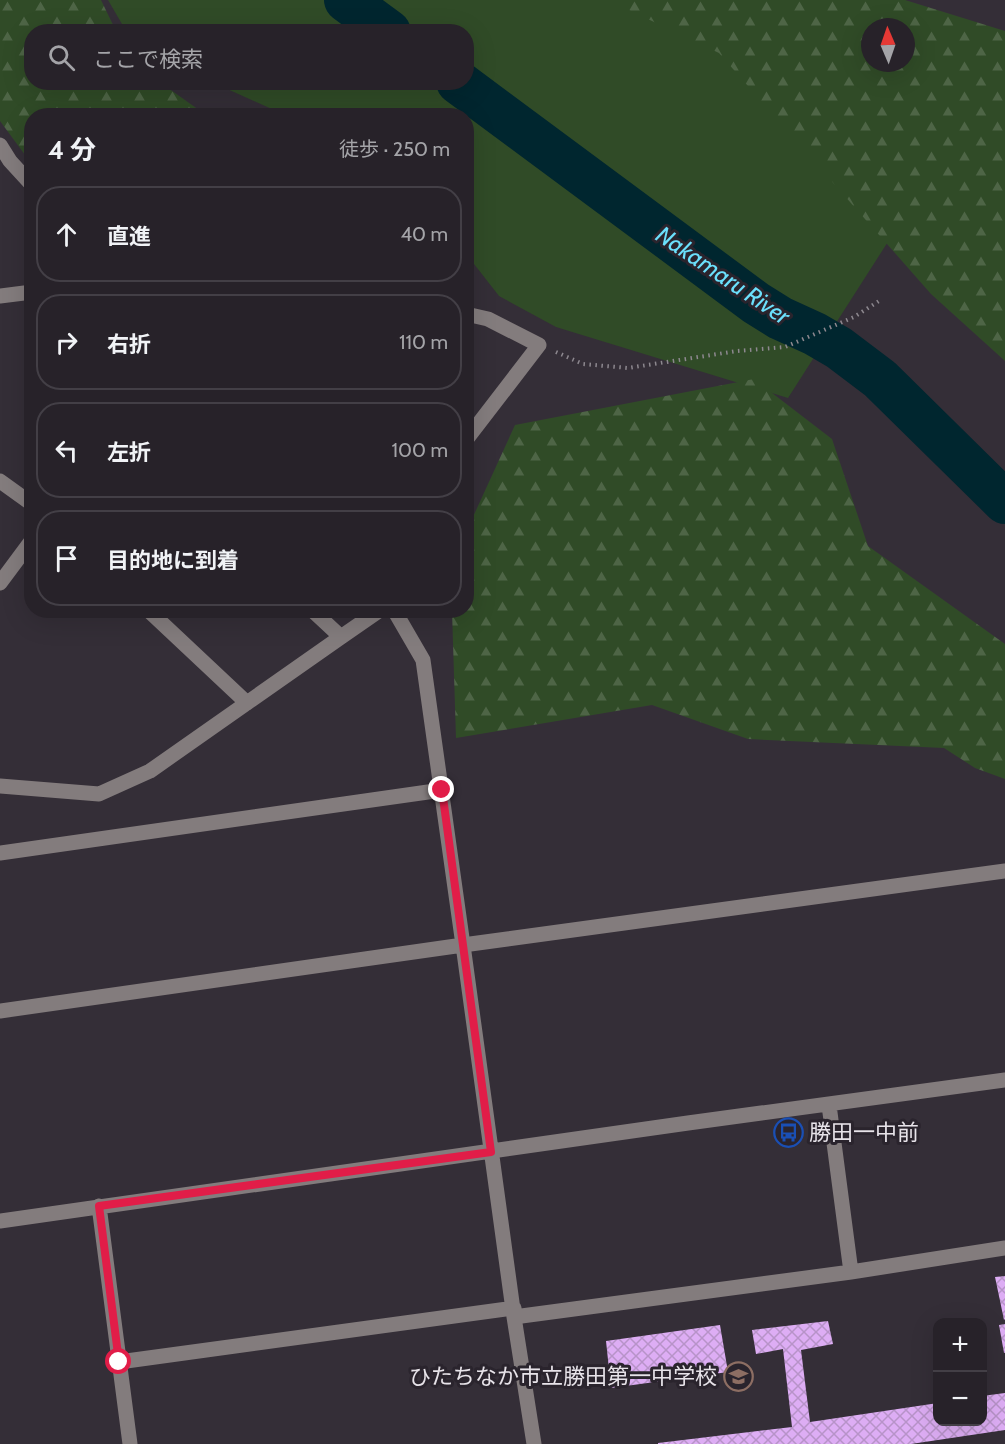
<!DOCTYPE html>
<html lang="ja">
<meta charset="utf-8">
<style>
body{margin:0;font-family:Cabin,"Noto Sans JP",sans-serif;background:#332f35;color:#f1f3f6}
.controls{position:absolute;right:18px;bottom:18px;display:grid;overflow:hidden;border-radius:12px;box-shadow:0 6px 24px #0002}
.controls button{width:54px;height:54px;display:grid;place-items:center;padding:0;border:0;border-bottom:2px solid #433f46;background:#272229;color:#f1f3f6;font:30px sans-serif}
.compass{position:absolute;left:861px;top:18px;width:54px;height:54px;border-radius:50%;background:#272229;box-shadow:0 6px 24px #0002;rotate:358deg}
.stop{position:absolute;width:18px;height:18px;margin:-14px;border:4px solid #e11d48;border-radius:50%;background:#fff}
.stop.end{background:#e11d48;border-color:#fff;box-shadow:0 2px 6px #0008}
.list{margin:0;padding:0;list-style:none}
h2{display:flex;justify-content:space-between;align-items:center;height:78px;margin:0;padding:0 24px;font-size:26px}
h2 small{font-size:20px;font-weight:400;color:#a4a4a8}
.list li{display:grid;grid-template-columns:39px 1fr auto;gap:18px;align-items:center;box-sizing:border-box;height:96px;margin:0 12px 12px;padding:0 12px;border:2px solid #433f46;border-radius:24px}
.list b{display:block;font-size:22px;white-space:nowrap}
.list em{font-size:20px;font-style:normal;color:#a4a4a8}
.icon{flex:none;width:33px;height:33px;fill:none;stroke:currentColor;stroke-width:2;stroke-linecap:round;stroke-linejoin:round}
.map{position:relative;flex:none;width:1005px;height:1444px;overflow:hidden}
.search{position:absolute;background:#272229;box-shadow:0 6px 24px #0002;left:24px;top:24px;width:450px;height:66px;display:flex;align-items:center;gap:15px;box-sizing:border-box;padding:0 21px;border-radius:24px;color:#a4a4a8;font-size:22px}
.panel{position:absolute;background:#272229;box-shadow:0 6px 24px #0002;left:24px;top:108px;width:450px;height:510px;border-radius:24px}
.map>svg:first-child{display:block}
.green{fill:#304b27}
.forest{fill:url(#forest-firs);fill-rule:evenodd}
.lines{fill:none;stroke-linecap:round;stroke-linejoin:round}
.river{stroke:#00262f;stroke-width:44}
.building{fill:url(#building-cross-hatch)}
.path{stroke:#8d888f;stroke-width:4;stroke-dasharray:1.5 4.5;stroke-linecap:butt}
.minor{stroke:#837c7d;stroke-width:15}
.route{stroke:#e11d48;stroke-width:8}
.labels{text-anchor:middle;dominant-baseline:central;stroke-width:6;stroke-linejoin:round;paint-order:stroke}
.poi-label{font-size:22px;fill:#e7e3e9;stroke:#2a242d;text-anchor:start}
.water-label{font-size:24px;font-style:italic;fill:#6be0fc;stroke:#2a242d}
</style>
<div class="map">
<svg width="1005" height="1444" viewBox="0 0 1005 1444">
<defs>
<pattern id="forest-firs" width="22" height="20" patternUnits="userSpaceOnUse" patternTransform="scale(1.5)"><rect width="22" height="20" fill="#304b27"/><path d="M5 1l3.5 6h-7zM16 11l3.5 6h-7z" fill="#4e6546"/></pattern>
<pattern id="building-cross-hatch" width="8" height="8" patternUnits="userSpaceOnUse" patternTransform="scale(1.5)"><rect width="8" height="8" fill="#ddadf4"/><path d="M0 0l8 8M0 8l8-8" fill="none" stroke="#b793c8"/></pattern>
</defs>
<rect width="100%" height="100%" fill="#342e37"/>
<path class="green" d="M 108,0 L 696,0 L 900,223 L 788,398 L 556,327 L 499,296 L 467,255 L 466,116 L 285,115 L 214,83 L 466,82 L 466,32 L 126,31 Z"/>
<path class="forest" d="M 0,0 L 101,0 L 116,31 L 32,32 L 32,82 L 161,83 L 206,115 L 32,116 L 31,163 L 0,121 Z
M 608,0 L 905,0 L 1005,31 L 1005,361 L 931,294 L 719,53 ZM 870,27 L 906,27 L 906,63 L 870,63 Z
M 754,379 L 832,439 L 868,546 L 1005,644 L 1005,779 L 975,768 L 944,748 L 748,739 L 652,705 L 456,738 L 452,611 L 466,610 L 467,530 L 515,425 Z"/>
<g class="lines">
<path class="river" d="M 346,0 L 389,32
M 458,82 L 756,303 L 780,318 L 815,334 L 839,348 L 880,379 L 1005,502"/>
</g>
<path class="building" d="M 1005,1276 L 1005,1319 L 1004,1320 L 995,1277 Z
M 828,1321 L 833,1344 L 801,1350 L 810,1422 L 938,1403 L 938,1422 L 982,1422 L 982,1396 L 1005,1393 L 1005,1430 L 911,1444 L 658,1444 L 658,1443 L 792,1427 L 783,1349 L 756,1354 L 752,1330 Z
M 1005,1324 L 1005,1353 L 1004,1353 L 999,1325 Z
M 720,1325 L 728,1372 L 611,1388 L 606,1341 Z"/>
<g class="lines">
<path class="path" d="M 556,352 L 583,364 L 628,368 L 737,351 L 785,347 L 854,317 L 879,301"/>
<path class="minor" d="M 0,145 L 10,161 L 32,185
M 0,296 L 32,292
M 466,314 L 488,319 L 539,345 L 466,440
M 0,481 L 32,504
M 0,583 L 32,540
M 148,610 L 247,703
M 312,610 L 341,637
M 394,610 L 423,660 L 463,945 L 514,1317 L 534,1444
M 0,786 L 99,794 L 150,771 L 341,637 L 380,610
M 0,853 L 442,790
M 0,1011 L 463,945 L 1005,871
M 829,1105 L 851,1272
M 99,1206 L 130,1444
M 0,1221 L 688,1123 L 1005,1080
M 514,1317 L 851,1272 L 1005,1248
M 119,1362 L 514,1308"/>
</g>
<g class="lines">
<path class="route" d="M 119,1362 L 99,1206 L 491,1152 L 442,790"/>
</g>
<defs>
<symbol id="bus-ring" viewBox="-11 -11 22 22"><circle r="9.5" fill="#2a242d" stroke="#1a4fb4" stroke-width="1.5"/><path d="M-5-6H5V4H4V6H2V4H-2V6H-4V4H-5ZM-3.5-4V0h7V-4ZM-3.5 1.2v1.5H-2V1.2ZM2 1.2v1.5H3.5V1.2Z" fill="#1a4fb4"/></symbol>
<symbol id="school-ring" viewBox="-11 -11 22 22"><circle r="9.5" fill="#2a242d" stroke="#8d6e63" stroke-width="1.5"/><path d="M0-5L7-2L0 1L-7-2ZM-4 1L0 2.5L4 1V4Q0 6-4 4Z" fill="#8d6e63"/></symbol>
</defs>
<g fill-rule="evenodd">
<use href="#bus-ring" x="772" y="1116" width="33" height="33"/>
<use href="#school-ring" x="722" y="1360" width="33" height="33"/>
</g>
<g class="labels">
<g class="poi-label">
<text x="809" y="1132">勝田一中前</text>
<text x="717" y="1376" text-anchor="end">ひたちなか市立勝田第一中学校</text>
</g>
<g class="water-label">
<text transform="translate(723 275) rotate(34)">Nakamaru River</text>
</g>
</g>
</svg>
<div class="controls">
<button>+</button>
<button>−</button>
</div>
<svg class="compass" viewBox="-18 -18 36 36"><path d="M0-13l5 13h-10z" fill="#e53935"/><path d="M0 13l5-13h-10z" fill="#a4a4a8"/></svg>
<div class="stop" style="left:119px;top:1362px"></div>
<div class="stop end" style="left:442px;top:790px"></div>
<div class="search"><svg class="icon" aria-label="search" viewBox="0 0 24 24"><circle cx="10" cy="10" r="6"/><path d="M15 15l6 6"/></svg>ここで検索</div>
<section class="panel">
<h2>4 分<small>徒歩 · 250 m</small></h2>
<ul class="list">
<li><svg class="icon" aria-label="ahead" viewBox="0 0 24 24"><path d="M12 20V5M6 11l6-6 6 6"/></svg><div><b>直進</b></div><em>40 m</em></li>
<li><svg class="icon" aria-label="right" viewBox="0 0 24 24"><path d="M7 20v-9h11M14 6l5 5-5 5"/></svg><div><b>右折</b></div><em>110 m</em></li>
<li><svg class="icon" aria-label="left" viewBox="0 0 24 24"><path d="M17 20v-9H6M10 6l-5 5 5 5"/></svg><div><b>左折</b></div><em>100 m</em></li>
<li><svg class="icon" aria-label="arrive" viewBox="0 0 24 24"><path d="M6 21V4h12l-3 4 3 4H6"/></svg><div><b>目的地に到着</b></div></li>
</ul>
</section>
</div>
